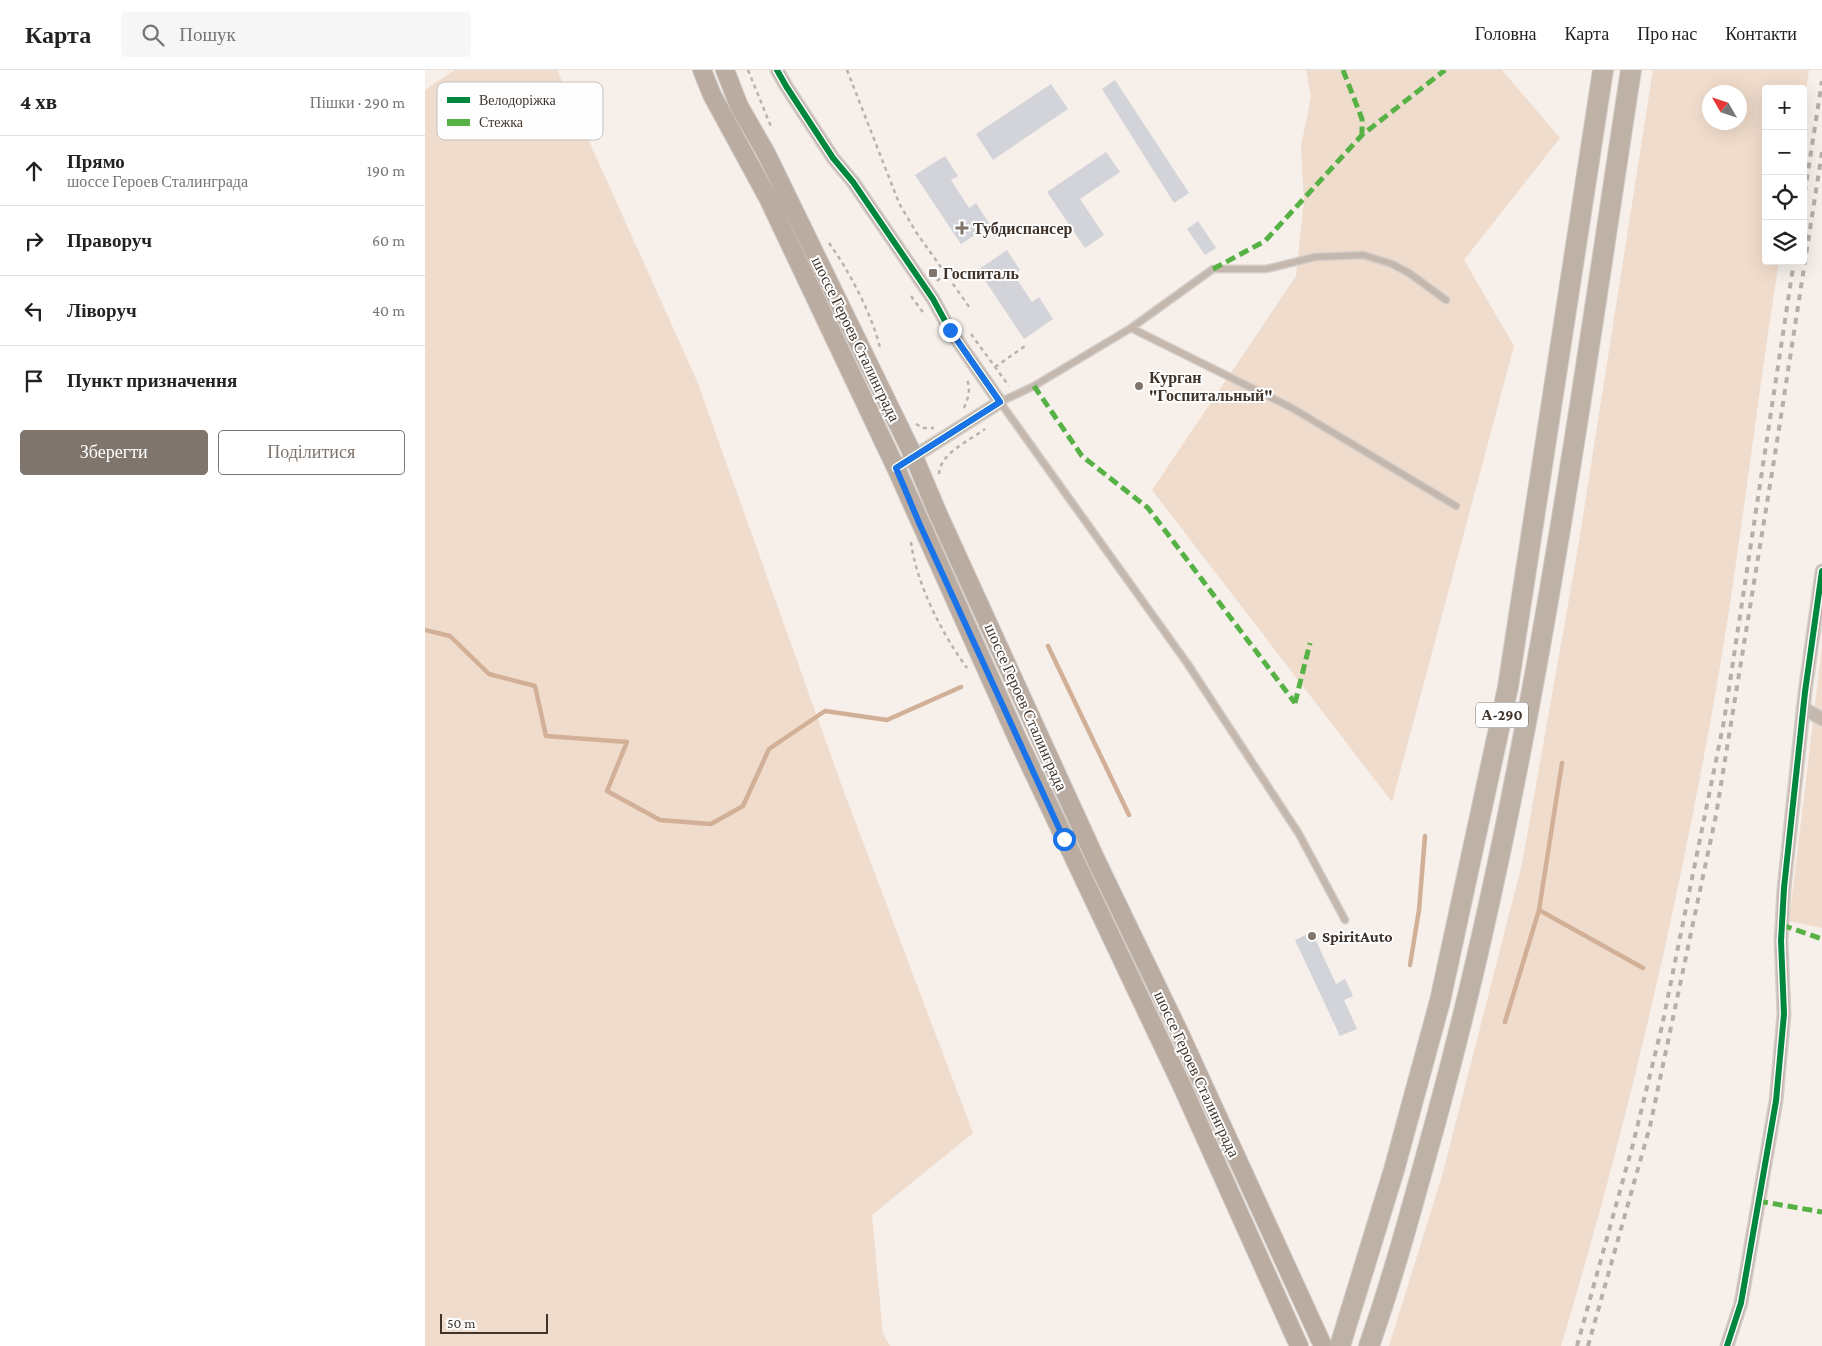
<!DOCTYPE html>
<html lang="uk">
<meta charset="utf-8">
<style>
body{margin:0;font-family:"Crimson Pro",serif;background:#f6f6f6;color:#222}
.controls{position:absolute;right:15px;top:15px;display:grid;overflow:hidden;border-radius:5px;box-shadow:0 5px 20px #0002}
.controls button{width:45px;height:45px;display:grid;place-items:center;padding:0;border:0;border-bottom:1px solid #e0e0e0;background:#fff;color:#222;font:25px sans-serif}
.compass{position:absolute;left:1277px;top:15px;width:45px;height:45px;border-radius:50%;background:#fff;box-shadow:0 5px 20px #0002;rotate:309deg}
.scale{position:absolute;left:15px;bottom:12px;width:108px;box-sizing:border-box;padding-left:5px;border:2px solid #40332a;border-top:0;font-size:14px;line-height:18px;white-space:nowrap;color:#40332a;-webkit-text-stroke:4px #fefefe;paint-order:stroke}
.stop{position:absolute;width:15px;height:15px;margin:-11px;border:4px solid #1a73e8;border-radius:50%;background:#fff}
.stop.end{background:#1a73e8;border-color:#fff;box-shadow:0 1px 5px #0008}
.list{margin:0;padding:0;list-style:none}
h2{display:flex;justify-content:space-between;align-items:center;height:65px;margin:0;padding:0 20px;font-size:21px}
h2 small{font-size:16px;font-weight:400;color:#767676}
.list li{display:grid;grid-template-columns:32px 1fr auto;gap:15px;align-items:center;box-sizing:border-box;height:70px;padding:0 20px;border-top:1px solid #e0e0e0}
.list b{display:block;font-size:19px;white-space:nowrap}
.list p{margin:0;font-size:16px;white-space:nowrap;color:#767676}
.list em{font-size:16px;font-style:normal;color:#767676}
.actions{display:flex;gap:10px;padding:15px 20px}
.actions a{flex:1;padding:11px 0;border:1px solid #80756d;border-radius:5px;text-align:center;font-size:18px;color:#80756d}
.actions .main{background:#80756d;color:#fff}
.icon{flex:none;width:28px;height:28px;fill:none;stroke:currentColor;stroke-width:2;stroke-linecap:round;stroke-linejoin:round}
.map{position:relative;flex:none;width:1397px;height:1276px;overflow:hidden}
header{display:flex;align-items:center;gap:30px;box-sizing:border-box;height:70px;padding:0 25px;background:#fff;border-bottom:1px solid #e0e0e0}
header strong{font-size:24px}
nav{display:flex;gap:28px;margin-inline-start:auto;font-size:18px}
.search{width:350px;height:45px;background:#f6f6f6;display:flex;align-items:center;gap:12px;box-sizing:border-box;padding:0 18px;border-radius:5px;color:#767676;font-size:19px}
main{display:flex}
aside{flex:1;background:#fff}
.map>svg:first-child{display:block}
.green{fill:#f0dccc;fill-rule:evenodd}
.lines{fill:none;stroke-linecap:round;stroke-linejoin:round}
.stream{stroke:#d1b097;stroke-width:4.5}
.building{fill:#d2d4da}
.service-casing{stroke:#d4cdc8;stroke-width:9}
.minor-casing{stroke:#d4cdc8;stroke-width:15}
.secondary-casing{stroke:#d4cdc8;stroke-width:20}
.trunk-casing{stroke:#d4cdc8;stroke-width:22}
.path{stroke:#bab2ab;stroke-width:2.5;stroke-dasharray:4 4;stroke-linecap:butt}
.service{stroke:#c4b8ae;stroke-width:6}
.minor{stroke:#c4b8ae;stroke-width:12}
.secondary{stroke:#baaca1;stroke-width:18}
.trunk{stroke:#beb1a6;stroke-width:20}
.rail{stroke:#b6aea7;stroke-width:4;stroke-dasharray:6 6;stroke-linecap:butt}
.quiet{stroke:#57b246;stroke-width:5;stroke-dasharray:10 5;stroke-linecap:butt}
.cycleway-casing{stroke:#fefefe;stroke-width:9}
.cycleway{stroke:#00873e;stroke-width:6}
.route{stroke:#1a73e8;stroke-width:6}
.poi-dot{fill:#80756d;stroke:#fefefe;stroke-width:2}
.labels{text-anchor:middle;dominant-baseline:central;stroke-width:4;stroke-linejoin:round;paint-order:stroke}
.shield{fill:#fefefe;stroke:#79706a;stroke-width:1}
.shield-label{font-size:15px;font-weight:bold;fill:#40332a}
.poi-label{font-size:16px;font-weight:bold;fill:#40332a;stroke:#fefefe;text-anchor:start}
.street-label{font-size:16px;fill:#40332a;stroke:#fefefe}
.key{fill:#fefefe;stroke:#c5c1be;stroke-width:1}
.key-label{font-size:14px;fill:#40332a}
</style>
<header>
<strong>Карта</strong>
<div class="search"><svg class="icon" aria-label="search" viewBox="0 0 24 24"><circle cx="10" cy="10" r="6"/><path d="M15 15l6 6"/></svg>Пошук</div>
<nav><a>Головна</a><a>Карта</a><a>Про нас</a><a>Контакти</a></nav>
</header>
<main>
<aside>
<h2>4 хв<small>Пішки · 290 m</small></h2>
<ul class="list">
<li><svg class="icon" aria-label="ahead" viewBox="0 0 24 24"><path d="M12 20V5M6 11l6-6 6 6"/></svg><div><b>Прямо</b><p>шоссе Героев Сталинграда</p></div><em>190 m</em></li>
<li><svg class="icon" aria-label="right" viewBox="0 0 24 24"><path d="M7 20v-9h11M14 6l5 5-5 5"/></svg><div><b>Праворуч</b></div><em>60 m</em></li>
<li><svg class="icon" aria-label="left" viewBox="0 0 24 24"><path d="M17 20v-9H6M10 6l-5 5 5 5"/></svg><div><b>Ліворуч</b></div><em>40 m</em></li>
<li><svg class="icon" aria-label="arrive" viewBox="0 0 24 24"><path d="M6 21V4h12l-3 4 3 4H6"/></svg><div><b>Пункт призначення</b></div></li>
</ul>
<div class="actions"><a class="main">Зберегти</a><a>Поділитися</a></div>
</aside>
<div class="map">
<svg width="1397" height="1276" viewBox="0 0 1397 1276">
<rect width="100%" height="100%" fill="#f6efea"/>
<path class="green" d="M 30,0 L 132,0 L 272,311 L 419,722 L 548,1063 L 447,1145 L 458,1264 L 465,1276 L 0,1276 L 0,20 Z
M 881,0 L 1077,0 L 1135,68 L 1039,190 L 1089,276 L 967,732 L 727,420 L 871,206 L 879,130 L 876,76 L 886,27 Z
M 1228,0 L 1384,0 L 1378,40 L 1378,19 L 1341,19 L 1341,191 L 1354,191 C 1329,347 1313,504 1284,659 C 1246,867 1197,1074 1136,1276 L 964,1276 L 1017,1106 L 1097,794 L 1153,478 ZM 1314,22 L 1314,52 L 1284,52 L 1284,22 Z
M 1397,577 L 1397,858 L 1364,851 Z"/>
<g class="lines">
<path class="stream" d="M 0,560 L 25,566 L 64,604 L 110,616 L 121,666 L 202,672 L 182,721 L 235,750 L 286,754 L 318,736 L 344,679 L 400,641 L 462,650 L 536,617
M 623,576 L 704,745
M 1114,840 L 1218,898
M 985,895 L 994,840 L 1000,766
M 1080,952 L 1114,840 L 1137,693"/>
</g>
<path class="building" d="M 690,10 L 764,123 L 749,133 L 677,19 Z
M 626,14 L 643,39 L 568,90 L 551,64 Z
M 681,82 L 695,102 L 655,129 L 679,165 L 660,178 L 622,122 Z
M 520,86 L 533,106 L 526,110 L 544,138 L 551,133 L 565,155 L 536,174 L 490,105 Z
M 773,151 L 791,178 L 780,185 L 762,159 Z
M 582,180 L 595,200 L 589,205 L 607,232 L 614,227 L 628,249 L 599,269 L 553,200 Z
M 887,862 L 911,914 L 920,909 L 928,926 L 919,930 L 932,959 L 915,966 L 870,870 Z"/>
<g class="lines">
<defs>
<path id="service" d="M 706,258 L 867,338 L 1031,436
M 920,850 L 874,764 L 762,593 L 575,332 L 609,316 L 706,258 L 788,199 L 841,199 L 890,187 L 938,185 L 967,194 L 984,203 L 1021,230"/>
<path id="minor" d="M 352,0 L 361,16 L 408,88 L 428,112 L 508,229 L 525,260 L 575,332 L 471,398
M 1378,638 L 1397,649
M 1302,1276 L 1316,1233 L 1351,1031 L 1359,944 L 1356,871 L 1359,818 L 1380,622 L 1397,501"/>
<path id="secondary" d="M 277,0 L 287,25 L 343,128 L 471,398 L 593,670 L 756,1014 L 874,1276
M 300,0 L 314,36 L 341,83 L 489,387 L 514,446 L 671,790 L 755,964 L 898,1276"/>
<path id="trunk" d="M 915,1276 L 969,1100 L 1015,931 L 1083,617 L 1178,0
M 944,1276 C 970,1202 990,1126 1011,1050 C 1105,706 1152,352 1206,0"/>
</defs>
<use href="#service" class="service-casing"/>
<use href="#minor" class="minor-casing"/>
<use href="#secondary" class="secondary-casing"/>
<use href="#trunk" class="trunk-casing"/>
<path class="path" d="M 323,0 L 347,59
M 422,0 L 474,133 L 491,162 L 545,238
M 404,173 C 424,201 447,244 455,278
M 512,211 L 521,204
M 486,226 L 500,245
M 546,264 L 584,316
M 570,297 L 600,276
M 539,338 C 543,329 546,319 542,310
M 491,354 L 498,358 L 509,358
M 514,404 C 515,383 544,371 560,359
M 486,472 C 491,513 517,564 542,598"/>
<use href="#service" class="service"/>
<use href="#minor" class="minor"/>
<use href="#secondary" class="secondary"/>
<use href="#trunk" class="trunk"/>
<path class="rail" d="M 1378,134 L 1397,11
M 1152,1276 L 1208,1074 L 1237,956 L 1299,651 L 1369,191
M 1163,1276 L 1225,1056 L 1291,745 L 1351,378 L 1397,82"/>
<path class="quiet" d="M 918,0 L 937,49 L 937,65
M 788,199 L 840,171 L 937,65 L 1020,0
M 609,316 L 657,386 L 723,438 L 870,633
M 870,633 L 885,573
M 1357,855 L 1397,869
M 1333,1131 L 1397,1142"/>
<defs>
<path id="cycleway" d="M 352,0 L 361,16 L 408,88 L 428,112 L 508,229 L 525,260 L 575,332 L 471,398
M 1302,1276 L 1316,1233 L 1351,1031 L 1359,944 L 1356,871 L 1359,818 L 1380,622 L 1397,501"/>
</defs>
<use href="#cycleway" class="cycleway-casing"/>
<use href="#cycleway" class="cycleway"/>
</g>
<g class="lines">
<path class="route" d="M 525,260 L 575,332 L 471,398 L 495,455 L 639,769"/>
</g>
<g class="poi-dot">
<path d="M534.5 150.5h5v5h5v5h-5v5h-5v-5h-5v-5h5z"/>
<rect x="503" y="198" width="10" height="10" rx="2.5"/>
<circle cx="714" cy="316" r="5"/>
<circle cx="887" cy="866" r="5"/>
</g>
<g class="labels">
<rect class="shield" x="1051" y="632.5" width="52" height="25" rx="4"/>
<g class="shield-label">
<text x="1077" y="645">А-290</text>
</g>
<g class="poi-label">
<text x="548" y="158">Тубдиспансер</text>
<text x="518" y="203">Госпиталь</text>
<text x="724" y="307">Курган<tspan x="724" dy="18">"Госпитальный"</tspan></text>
<text x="897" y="866">SpiritAuto</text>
</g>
<g class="street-label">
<text transform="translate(431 269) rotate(64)">шоссе Героев Сталинграда</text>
<text transform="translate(601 637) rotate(66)">шоссе Героев Сталинграда</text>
<text transform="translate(772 1004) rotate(65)">шоссе Героев Сталинграда</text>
</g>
</g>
<rect x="12" y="12" width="166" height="58" rx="8" class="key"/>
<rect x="22" y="27" width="23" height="6" fill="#00873e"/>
<rect x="22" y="49" width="23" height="7" fill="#57b246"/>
<g class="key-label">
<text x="54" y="35">Велодоріжка</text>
<text x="54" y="57">Стежка</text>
</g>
</svg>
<div class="controls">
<button>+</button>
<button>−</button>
<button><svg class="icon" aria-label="locate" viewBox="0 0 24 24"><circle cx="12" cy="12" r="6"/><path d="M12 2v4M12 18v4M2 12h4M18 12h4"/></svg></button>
<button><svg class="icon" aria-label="layers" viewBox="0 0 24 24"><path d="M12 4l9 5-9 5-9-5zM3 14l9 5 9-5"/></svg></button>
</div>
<svg class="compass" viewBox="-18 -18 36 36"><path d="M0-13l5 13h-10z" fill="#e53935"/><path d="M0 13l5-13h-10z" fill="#767676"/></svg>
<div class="scale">50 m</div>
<div class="stop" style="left:639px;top:769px"></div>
<div class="stop end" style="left:525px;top:260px"></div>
</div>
</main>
